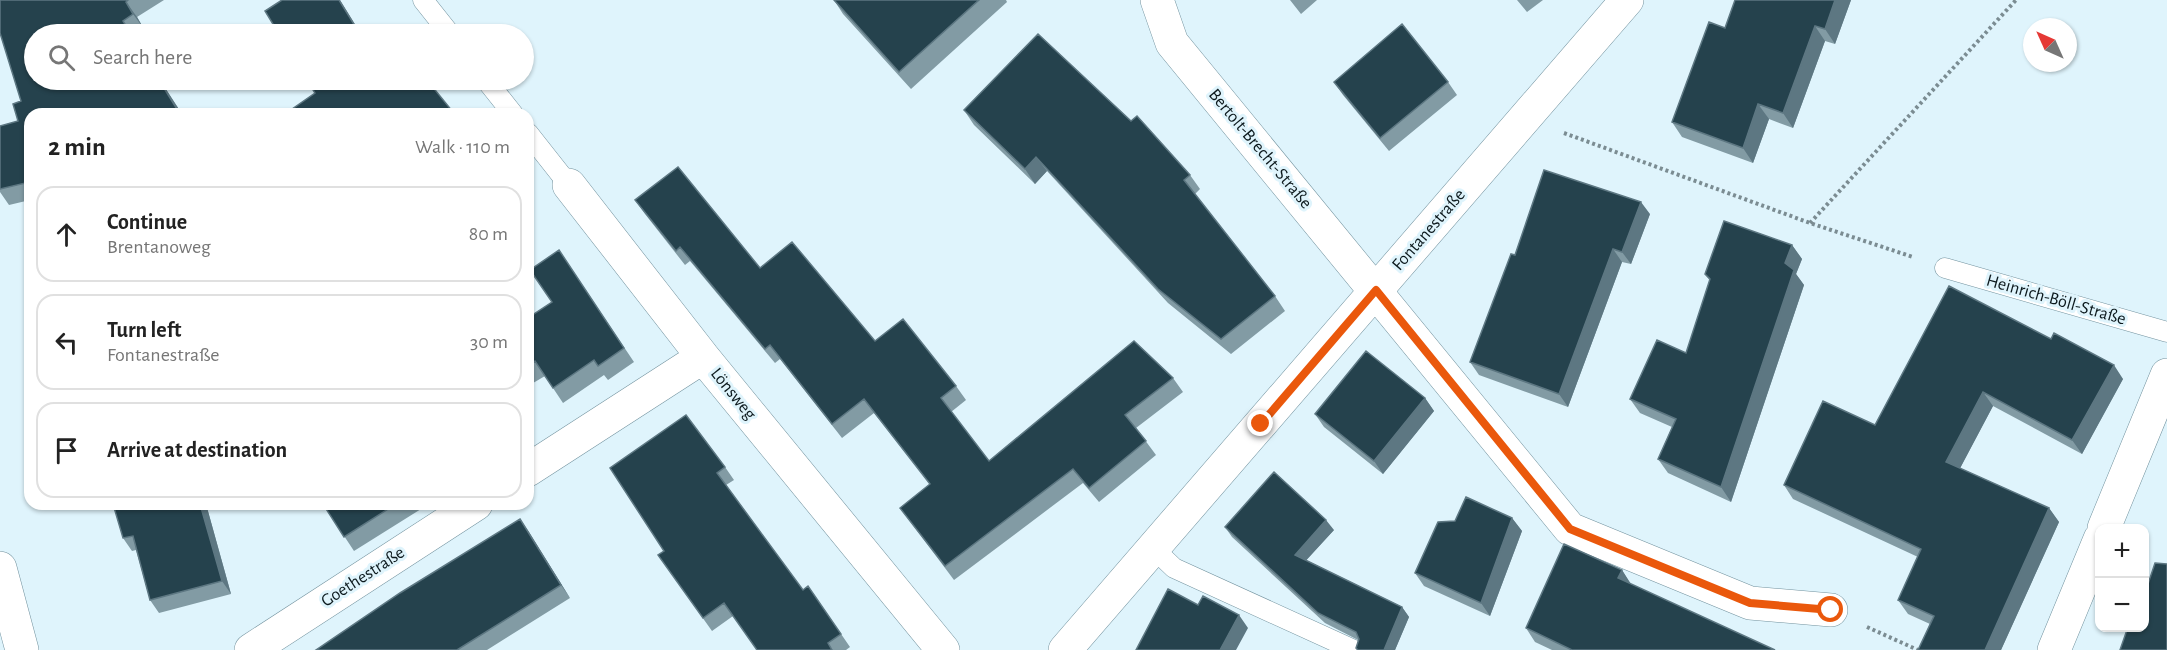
<!DOCTYPE html>
<meta charset="utf-8">
<style>
body{margin:0;font-family:"Alegreya Sans",sans-serif;background:#f6f6f6;color:#222}
.controls{position:absolute;right:18px;bottom:18px;display:grid;overflow:hidden;border-radius:12px;box-shadow:0 2px 4px #0004}
.controls button{width:54px;height:54px;display:grid;place-items:center;padding:0;border:0;border-bottom:2px solid #e0e0e0;background:#fff;color:#222;font:30px sans-serif}
.compass{position:absolute;left:2023px;top:18px;width:54px;height:54px;border-radius:50%;background:#fff;box-shadow:0 2px 4px #0004;rotate:315deg}
.stop{position:absolute;width:18px;height:18px;margin:-14px;border:4px solid #ea580c;border-radius:50%;background:#fff}
.stop.end{background:#ea580c;border-color:#fff;box-shadow:0 2px 6px #0008}
.list{margin:0;padding:0;list-style:none}
h2{display:flex;justify-content:space-between;align-items:center;height:78px;margin:0;padding:0 24px;font-size:26px}
h2 small{font-size:20px;font-weight:400;color:#767676}
.list li{display:grid;grid-template-columns:39px 1fr auto;gap:18px;align-items:center;box-sizing:border-box;height:96px;margin:0 12px 12px;padding:0 12px;border:2px solid #e0e0e0;border-radius:18px}
.list b{display:block;font-size:22px;white-space:nowrap}
.list p{margin:0;font-size:20px;white-space:nowrap;color:#767676}
.list em{font-size:20px;font-style:normal;color:#767676}
.icon{flex:none;width:33px;height:33px;fill:none;stroke:currentColor;stroke-width:2;stroke-linecap:round;stroke-linejoin:round}
.map{position:relative;flex:none;width:2167px;height:650px;overflow:hidden}
.search{position:absolute;background:#fff;box-shadow:0 2px 4px #0004;left:24px;top:24px;width:510px;height:66px;display:flex;align-items:center;gap:15px;box-sizing:border-box;padding:0 21px;border-radius:33px;color:#767676;font-size:22px}
.panel{position:absolute;background:#fff;box-shadow:0 2px 4px #0004;left:24px;top:108px;width:510px;height:402px;border-radius:18px}
.map>svg:first-child{display:block}
.lines{fill:none;stroke-linecap:round;stroke-linejoin:round}
.service-casing{stroke:#73939f;stroke-width:21}
.minor-casing{stroke:#73939f;stroke-width:34}
.tertiary-casing{stroke:#73939f;stroke-width:34}
.path{stroke:#7b8c92;stroke-width:4;stroke-dasharray:3 3;stroke-linecap:butt}
.service{stroke:#fff;stroke-width:20}
.minor{stroke:#fff;stroke-width:33}
.tertiary{stroke:#fff;stroke-width:33}
.wall{fill:#829ba4}
.shaded-wall{fill:#5d7782}
.building{fill:#25424d;stroke:#5d7782;stroke-width:1.5}
.route{stroke:#ea580c;stroke-width:8}
.labels{text-anchor:middle;dominant-baseline:central;stroke-width:6;stroke-linejoin:round;paint-order:stroke}
.street-label{font-size:18px;fill:#0c191d;stroke:#dff4fc}
</style>
<div class="map">
<svg width="2167" height="650" viewBox="0 0 2167 650">
<rect width="100%" height="100%" fill="#dff4fc"/>
<g class="lines">
<defs>
<path id="service" d="M 423,0 L 450,34
M 486,80 L 513,114
M 528,133 L 569,185
M 1945,268 L 2167,332
M 1153,548 L 1174,568 L 1354,650"/>
<path id="minor" d="M 1157,0 L 1172,43 L 1570,529 L 1750,603 L 1831,610
M 569,185 L 703,357 L 943,650
M 528,470 L 703,357
M 2104,528 L 2167,375
M 251,650 L 476,504
M 1065,650 L 1627,0
M 2054,650 L 2100,539"/>
<path id="tertiary" d="M 0,568 L 22,650"/>
</defs>
<use href="#service" class="service-casing"/>
<use href="#minor" class="minor-casing"/>
<use href="#tertiary" class="tertiary-casing"/>
<path class="path" d="M 1564,133 L 1810,223 L 1913,257
M 1810,223 L 2016,0
M 1867,627 L 1918,650"/>
<use href="#service" class="service"/>
<use href="#minor" class="minor"/>
<use href="#tertiary" class="tertiary"/>
</g>
<path class="wall" d="M 0,0 L 164,0 L 137,17 L 144,29 L 136,34 L 34,34 L 34,80 L 160,80 L 182,114 L 30,114 L 30,200 L 9,205 L 0,192 L 0,126 L 18,121 L 21,101 Z
M 834,0 L 1006,0 L 1007,2 L 911,89 L 843,14 Z
M 1290,0 L 1317,0 L 1301,14 Z
M 1517,0 L 1543,0 L 1527,12 Z
M 1851,0 L 1835,44 L 1825,41 L 1793,128 L 1769,119 L 1753,163 L 1682,137 L 1672,122 L 1725,28 Z
M 1334,82 L 1448,82 L 1457,95 L 1389,151 L 1343,95 Z
M 964,110 L 1190,175 L 1200,189 L 1195,194 L 1275,296 L 1285,311 L 1231,354 L 1168,303 L 1047,171 L 1035,184 L 974,125 Z
M 635,200 L 760,268 L 875,341 L 956,386 L 966,400 L 951,412 L 989,461 L 1173,378 L 1183,392 L 1136,428 L 1156,455 L 1099,502 L 1083,483 L 954,580 L 900,508 L 930,484 L 874,413 L 842,438 L 780,359 L 775,363 L 690,261 L 685,265 L 645,214 Z
M 1650,214 L 1631,264 L 1622,262 L 1568,407 L 1479,375 L 1470,362 L 1515,255 Z
M 1792,245 L 1802,259 L 1796,274 L 1804,285 L 1731,502 L 1668,473 L 1658,459 L 1672,427 L 1640,413 L 1630,399 L 1686,353 L 1710,281 L 1705,274 Z
M 559,250 L 634,362 L 608,380 L 604,375 L 563,403 L 545,376 L 528,386 L 528,318 L 552,302 Z
M 1949,286 L 2123,379 L 2082,454 L 1993,406 L 1960,468 L 2049,508 L 2059,522 L 2001,650 L 1918,650 L 1930,624 L 1908,614 L 1898,600 L 1918,557 L 1793,499 L 1784,485 L 1875,425 Z
M 1425,398 L 1434,411 L 1383,474 L 1324,427 L 1315,414 Z
M 725,467 L 734,480 L 726,485 L 803,590 L 808,586 L 850,647 L 846,650 L 757,650 L 733,616 L 712,631 L 658,555 L 664,551 L 610,468 Z
M 113,504 L 206,504 L 231,594 L 159,613 L 150,600 L 136,550 L 132,551 L 123,538 Z
M 323,504 L 429,504 L 354,551 Z
M 1512,518 L 1522,531 L 1490,616 L 1424,586 L 1415,573 Z
M 520,519 L 570,598 L 487,650 L 316,650 Z
M 1225,527 L 1334,530 L 1306,560 L 1402,607 L 1409,617 L 1395,650 L 1357,650 L 1356,648 L 1358,640 L 1325,623 L 1232,537 Z
M 1622,570 L 1631,585 L 1775,650 L 1552,650 L 1535,642 L 1526,628 Z"/>
<path class="shaded-wall" d="M 339,0 L 340,0 L 361,34 L 360,34 Z
M 1835,0 L 1851,0 L 1835,44 L 1825,29 Z
M 126,2 L 137,17 L 144,29 L 133,14 Z
M 1815,26 L 1825,41 L 1793,128 L 1783,113 Z
M 159,80 L 160,80 L 182,114 L 180,114 Z
M 1758,104 L 1769,119 L 1753,163 L 1743,148 Z
M 1036,157 L 1047,171 L 1035,184 L 1025,169 Z
M 1641,202 L 1650,214 L 1631,264 L 1622,252 Z
M 1792,245 L 1802,259 L 1796,274 L 1804,285 L 1731,502 L 1721,487 L 1785,263 Z
M 1613,249 L 1622,262 L 1568,407 L 1559,394 Z
M 2114,365 L 2123,379 L 2082,454 L 2072,440 Z
M 1983,392 L 1993,406 L 1956,476 L 1946,462 Z
M 1425,398 L 1434,411 L 1383,474 L 1374,461 Z
M 200,504 L 206,504 L 231,594 L 222,581 Z
M 2049,508 L 2059,522 L 2001,650 L 1985,650 Z
M 1512,518 L 1522,531 L 1490,616 L 1481,603 Z
M 520,519 L 529,532 L 570,598 L 561,585 Z
M 1326,520 L 1334,530 L 1302,565 L 1295,555 Z
M 1622,570 L 1631,584 L 1627,592 L 1618,578 Z
M 1402,607 L 1409,617 L 1395,650 L 1384,650 Z
M 1239,615 L 1248,628 L 1236,650 L 1220,650 Z"/>
<path class="building" d="M 0,0 L 128,0 L 126,2 L 133,14 L 123,21 L 131,34 L 34,34 L 34,80 L 159,80 L 180,114 L 30,114 L 30,182 L 0,189 L 0,126 L 18,121 L 13,104 L 21,101 L 0,33 Z
M 282,0 L 339,0 L 360,34 L 279,34 L 265,11 Z
M 834,0 L 979,0 L 899,72 Z
M 1735,0 L 1835,0 L 1825,29 L 1815,26 L 1783,113 L 1758,104 L 1743,148 L 1672,122 L 1709,22 L 1725,28 Z
M 1402,24 L 1448,82 L 1380,138 L 1334,82 Z
M 1038,34 L 1131,121 L 1137,116 L 1190,175 L 1184,180 L 1275,296 L 1221,339 L 1158,289 L 1036,157 L 1025,169 L 964,110 Z
M 307,80 L 427,80 L 453,112 L 452,114 L 285,114 L 315,93 Z
M 678,167 L 760,268 L 792,242 L 875,341 L 903,319 L 956,386 L 941,398 L 989,461 L 1134,341 L 1173,378 L 1125,415 L 1146,441 L 1089,488 L 1073,469 L 945,566 L 900,508 L 930,484 L 864,399 L 832,424 L 770,345 L 765,349 L 680,247 L 676,251 L 635,200 Z
M 1544,170 L 1641,202 L 1622,252 L 1613,249 L 1559,394 L 1470,362 L 1511,254 L 1515,255 Z
M 1724,221 L 1792,245 L 1785,263 L 1794,270 L 1721,487 L 1658,459 L 1676,419 L 1630,399 L 1657,340 L 1686,353 L 1710,279 L 1705,274 Z
M 559,250 L 624,348 L 598,366 L 594,360 L 553,388 L 535,361 L 528,366 L 528,318 L 552,302 L 530,270 Z
M 1949,286 L 2051,339 L 2054,333 L 2114,365 L 2072,440 L 1983,392 L 1946,462 L 2049,508 L 1985,650 L 1918,650 L 1934,616 L 1898,600 L 1921,549 L 1784,485 L 1823,401 L 1875,425 Z
M 1366,351 L 1425,398 L 1374,461 L 1315,414 Z
M 686,415 L 725,467 L 717,473 L 803,590 L 808,586 L 841,634 L 828,643 L 832,650 L 757,650 L 724,603 L 703,618 L 658,555 L 664,551 L 610,468 Z
M 1274,472 L 1326,520 L 1295,555 L 1402,607 L 1384,650 L 1358,650 L 1356,648 L 1359,639 L 1356,632 L 1318,613 L 1225,527 Z
M 1466,497 L 1512,518 L 1481,603 L 1415,573 L 1438,522 L 1455,521 Z
M 113,504 L 200,504 L 222,581 L 150,600 L 133,536 L 123,538 Z
M 323,504 L 396,504 L 344,537 Z
M 520,519 L 561,585 L 457,650 L 316,650 L 400,593 Z
M 1564,544 L 1622,570 L 1618,578 L 1775,650 L 1572,650 L 1526,628 Z
M 2155,563 L 2167,564 L 2167,650 L 2120,650 L 2128,627 L 2145,627 L 2145,593 Z
M 1168,589 L 1198,605 L 1203,596 L 1239,615 L 1220,650 L 1136,650 Z"/>
<g class="lines">
<path class="route" d="M 1261,424 L 1376,290 L 1570,529 L 1750,603 L 1831,610"/>
</g>
<g class="labels">
<g class="street-label">
<text transform="translate(1260 149) rotate(50)">Bertolt-Brecht-Straße</text>
<text transform="translate(1429 230) rotate(-49)">Fontanestraße</text>
<text transform="translate(2056 300) rotate(16)">Heinrich-Böll-Straße</text>
<text transform="translate(733 394) rotate(51)">Lönsweg</text>
<text transform="translate(363 577) rotate(-33)">Goethestraße</text>
</g>
</g>
</svg>
<div class="controls">
<button>+</button>
<button>−</button>
</div>
<svg class="compass" viewBox="-18 -18 36 36"><path d="M0-13l5 13h-10z" fill="#e53935"/><path d="M0 13l5-13h-10z" fill="#767676"/></svg>
<div class="stop" style="left:1831px;top:610px"></div>
<div class="stop end" style="left:1261px;top:424px"></div>
<div class="search"><svg class="icon" aria-label="search" viewBox="0 0 24 24"><circle cx="10" cy="10" r="6"/><path d="M15 15l6 6"/></svg>Search here</div>
<section class="panel">
<h2>2 min<small>Walk · 110 m</small></h2>
<ul class="list">
<li><svg class="icon" aria-label="ahead" viewBox="0 0 24 24"><path d="M12 20V5M6 11l6-6 6 6"/></svg><div><b>Continue</b><p>Brentanoweg</p></div><em>80 m</em></li>
<li><svg class="icon" aria-label="left" viewBox="0 0 24 24"><path d="M17 20v-9H6M10 6l-5 5 5 5"/></svg><div><b>Turn left</b><p>Fontanestraße</p></div><em>30 m</em></li>
<li><svg class="icon" aria-label="arrive" viewBox="0 0 24 24"><path d="M6 21V4h12l-3 4 3 4H6"/></svg><div><b>Arrive at destination</b></div></li>
</ul>
</section>
</div>
